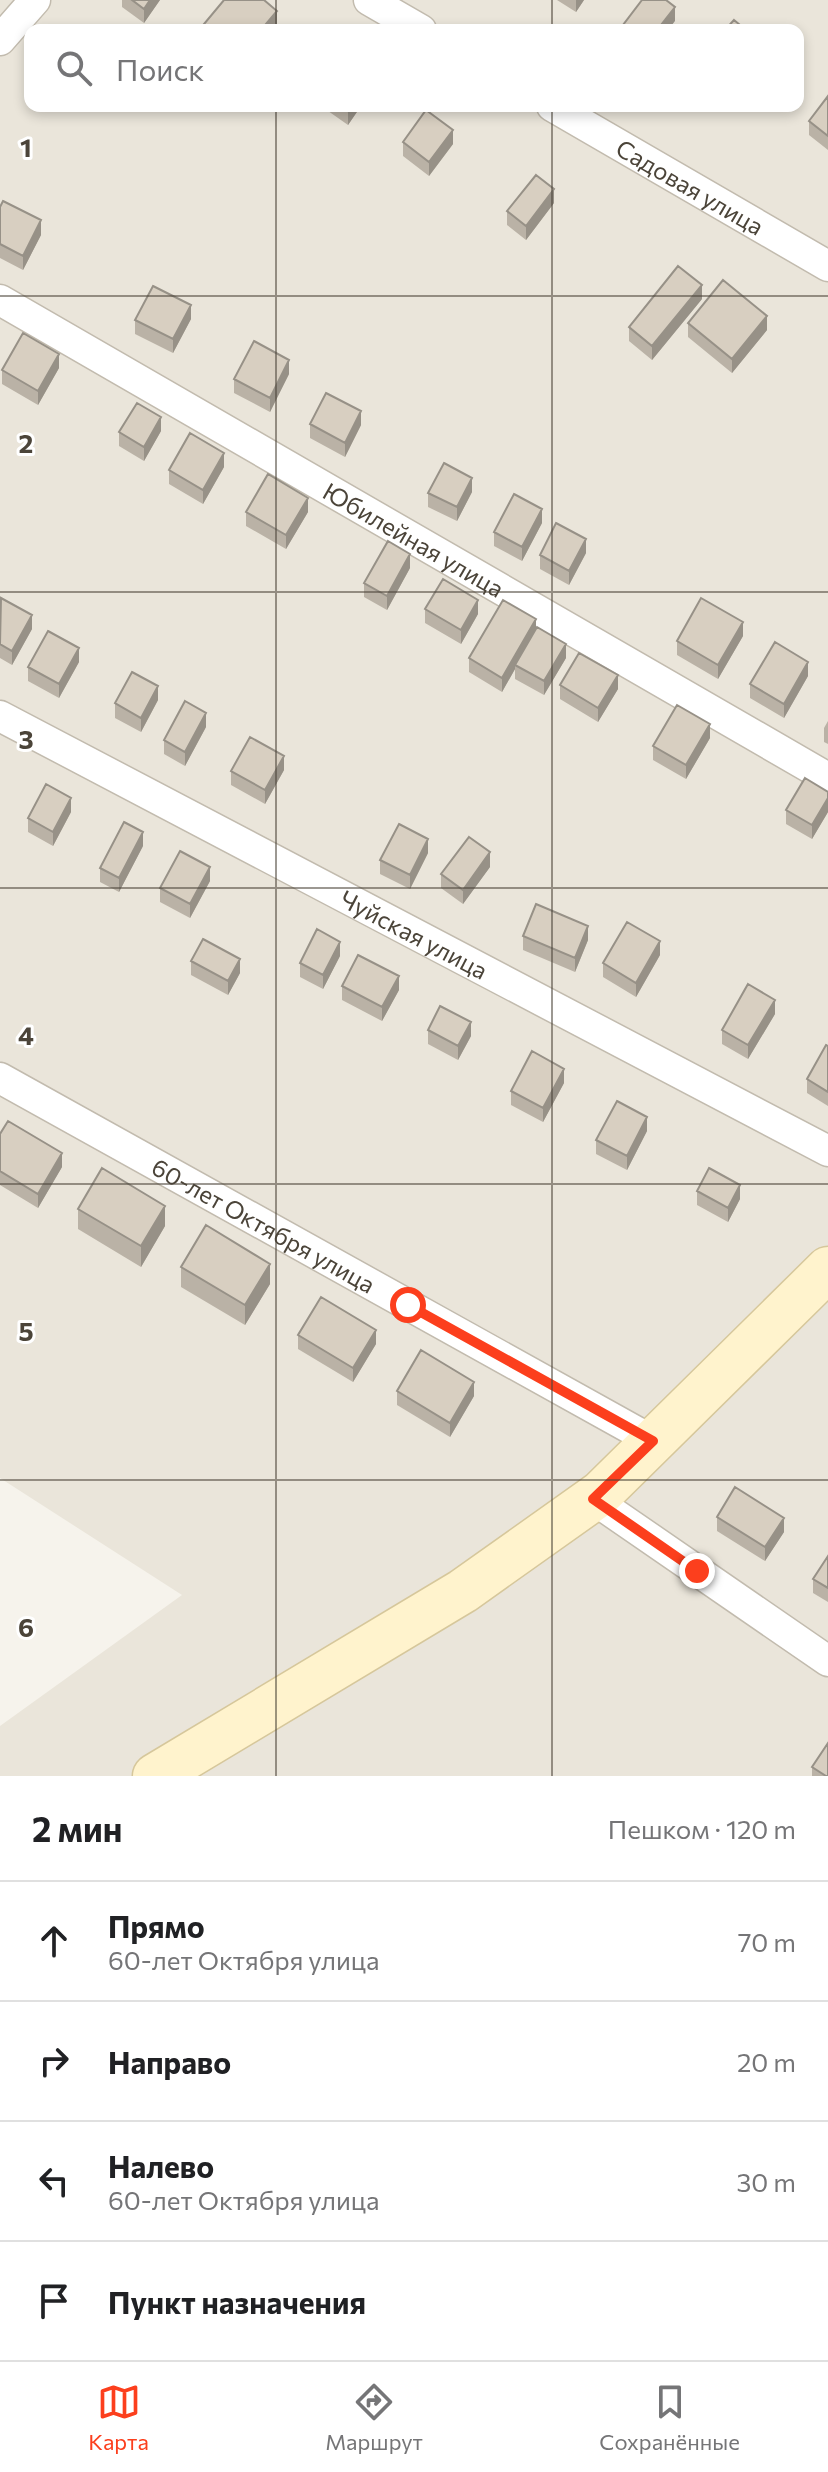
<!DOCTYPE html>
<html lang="ru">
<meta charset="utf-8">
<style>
body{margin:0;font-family:Commissioner,sans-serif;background:#f2f2f2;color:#202124}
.stop{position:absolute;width:24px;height:24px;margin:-18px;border:6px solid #fc3f1d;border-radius:50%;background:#fff}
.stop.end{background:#fc3f1d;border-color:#fff;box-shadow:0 2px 8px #0008}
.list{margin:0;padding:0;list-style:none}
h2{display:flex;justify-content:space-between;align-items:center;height:104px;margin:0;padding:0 32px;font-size:34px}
h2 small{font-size:26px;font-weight:400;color:#757577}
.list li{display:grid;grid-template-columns:52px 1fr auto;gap:24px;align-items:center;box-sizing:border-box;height:120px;padding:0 32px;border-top:2px solid #e0e0e0}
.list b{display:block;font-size:30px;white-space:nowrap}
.list p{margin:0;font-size:26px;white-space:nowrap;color:#757577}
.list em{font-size:26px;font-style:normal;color:#757577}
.icon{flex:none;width:44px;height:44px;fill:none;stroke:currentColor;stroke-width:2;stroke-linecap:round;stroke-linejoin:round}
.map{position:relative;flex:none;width:828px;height:1776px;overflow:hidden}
.search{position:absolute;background:#fff;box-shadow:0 4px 12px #0003;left:24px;right:24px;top:24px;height:88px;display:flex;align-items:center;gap:20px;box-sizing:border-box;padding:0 28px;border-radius:16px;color:#757577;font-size:30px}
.sheet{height:584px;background:#fff}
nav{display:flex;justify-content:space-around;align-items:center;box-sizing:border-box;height:112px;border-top:2px solid #e0e0e0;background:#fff;font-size:22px;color:#757577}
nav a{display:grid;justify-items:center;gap:4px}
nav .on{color:#fc3f1d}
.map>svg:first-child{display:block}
.residential{fill:#eae5da;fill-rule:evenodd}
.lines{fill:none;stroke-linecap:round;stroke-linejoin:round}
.street-casing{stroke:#c2bbae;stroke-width:33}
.secondary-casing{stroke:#d6c79b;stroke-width:47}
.street{stroke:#fff;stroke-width:30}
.secondary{stroke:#fff3cd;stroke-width:44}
.wall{fill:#bab2a6}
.shaded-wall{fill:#979187}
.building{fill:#d8cfc1;stroke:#979187;stroke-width:2}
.route{stroke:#fc3f1d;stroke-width:10}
.grid{fill:none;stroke:#4b4439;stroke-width:2;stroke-opacity:0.55}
.labels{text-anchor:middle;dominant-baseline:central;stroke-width:6;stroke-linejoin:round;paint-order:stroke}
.street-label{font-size:24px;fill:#4b4439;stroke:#fff}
.grid-label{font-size:26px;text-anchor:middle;font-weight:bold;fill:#4b4439;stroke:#fff;stroke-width:6;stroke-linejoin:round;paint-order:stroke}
</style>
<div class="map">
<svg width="828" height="1776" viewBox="0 0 828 1776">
<rect width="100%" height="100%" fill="#f6f3ec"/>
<path class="residential" d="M 0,0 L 828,0 L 828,1776 L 0,1776 L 0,1726 L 182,1595 L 0,1478 ZM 30,30 L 798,30 L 798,106 L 30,106 Z"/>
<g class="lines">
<defs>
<g id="street">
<path d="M 369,0 L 421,30"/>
<path d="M 0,40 L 35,0"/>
<path id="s1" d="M 552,106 L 828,266"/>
<path id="s2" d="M 0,300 L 828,778"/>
<path id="s3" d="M 0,716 L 828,1151"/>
<path id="s4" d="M 0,1078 L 653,1441"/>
<path d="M 593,1499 L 828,1661"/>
</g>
<path id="secondary" d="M 155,1776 L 463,1591 L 601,1493 L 828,1269"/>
</defs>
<use href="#street" class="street-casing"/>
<use href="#secondary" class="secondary-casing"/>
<use href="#street" class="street"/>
<use href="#secondary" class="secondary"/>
</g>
<path class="wall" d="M 122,0 L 160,0 L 144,23 L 122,7 Z
M 557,0 L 584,0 L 576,12 Z
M 828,96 L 828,150 L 809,135 L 809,121 Z
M 321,106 L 361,106 L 348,125 Z
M 403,142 L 453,144 L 429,176 L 403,156 Z
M 554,203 L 526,240 L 507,225 L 507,211 Z
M 0,207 L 41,235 L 23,270 L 0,258 Z
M 702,299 L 652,360 L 629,341 L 629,327 Z
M 191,319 L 173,353 L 135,334 L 135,320 Z
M 688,323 L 767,330 L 732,373 L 688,337 Z
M 59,368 L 38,405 L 2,384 L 2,370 Z
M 289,374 L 270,412 L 234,393 L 234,379 Z
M 310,424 L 361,425 L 345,457 L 310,438 Z
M 161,431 L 144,461 L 119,446 L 119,432 Z
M 224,467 L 203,504 L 169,484 L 169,470 Z
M 472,492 L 457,521 L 428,507 L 428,493 Z
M 246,512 L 308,512 L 286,549 L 246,526 Z
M 542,523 L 522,561 L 494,546 L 494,532 Z
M 586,553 L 569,585 L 540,569 L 540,555 Z
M 410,568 L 387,610 L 364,597 L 364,583 Z
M 0,600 L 32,629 L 12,665 L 0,658 Z
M 425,609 L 478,614 L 461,644 L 425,623 Z
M 536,629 L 566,658 L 544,695 L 515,679 L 515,669 L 502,692 L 469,672 L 469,658 Z
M 743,636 L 718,679 L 677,655 L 677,641 Z
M 79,662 L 59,698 L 28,681 L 28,667 Z
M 808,676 L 784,718 L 750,698 L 750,684 Z
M 560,685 L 618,689 L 598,722 L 560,699 Z
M 158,700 L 141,732 L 115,718 L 115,703 Z
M 828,721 L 828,744 L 824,742 L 824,728 Z
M 206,727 L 185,766 L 164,754 L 164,740 Z
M 710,738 L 686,779 L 653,760 L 653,746 Z
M 284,770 L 265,804 L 231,785 L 231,771 Z
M 828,792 L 828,812 L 812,839 L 786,824 L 786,810 Z
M 71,812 L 53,846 L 28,832 L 28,818 Z
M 143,846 L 119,892 L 100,882 L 100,868 Z
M 428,853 L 410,889 L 380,874 L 380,860 Z
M 490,867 L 463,904 L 441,888 L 441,874 Z
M 210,881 L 190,918 L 160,902 L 160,888 Z
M 523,936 L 588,940 L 575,972 L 523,950 Z
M 660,955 L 636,997 L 603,977 L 603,963 Z
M 340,956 L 323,989 L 300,977 L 300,963 Z
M 191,961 L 240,973 L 228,995 L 191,975 Z
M 342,986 L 399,990 L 382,1021 L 342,1000 Z
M 775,1014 L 748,1059 L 722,1044 L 722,1030 Z
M 428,1030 L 471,1036 L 458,1060 L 428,1044 Z
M 828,1046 L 828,1106 L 807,1093 L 807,1079 Z
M 564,1083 L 543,1122 L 511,1105 L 511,1091 Z
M 647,1131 L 627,1170 L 596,1154 L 596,1140 Z
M 0,1134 L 62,1167 L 38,1208 L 0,1185 Z
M 697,1191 L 740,1199 L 728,1222 L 697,1205 Z
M 78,1209 L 165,1226 L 141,1267 L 78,1229 Z
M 181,1267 L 270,1284 L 245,1325 L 181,1287 Z
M 298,1335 L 376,1344 L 353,1382 L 298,1349 Z
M 397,1391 L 474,1396 L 450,1437 L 397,1405 Z
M 717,1517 L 784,1532 L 765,1561 L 717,1531 Z
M 828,1556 L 828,1602 L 813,1593 L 813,1579 Z
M 812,1767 L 828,1776 L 812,1776 Z"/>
<path class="shaded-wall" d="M 150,0 L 160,0 L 144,23 L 144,9 Z
M 576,0 L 584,0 L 576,12 Z
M 675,7 L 675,21 L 668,30 L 657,30 Z
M 277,11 L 277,30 L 261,30 Z
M 351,106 L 361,106 L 348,125 L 348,111 Z
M 453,130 L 453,144 L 429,176 L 429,162 Z
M 554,189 L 554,203 L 526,240 L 526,226 Z
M 41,220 L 41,235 L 23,270 L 23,256 Z
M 702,285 L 702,299 L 652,360 L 652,346 Z
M 191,305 L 191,319 L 173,353 L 173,339 Z
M 767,316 L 767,330 L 732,373 L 732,359 Z
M 59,354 L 59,368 L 38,405 L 38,391 Z
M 289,360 L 289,374 L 270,412 L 270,398 Z
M 361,411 L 361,425 L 345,457 L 345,443 Z
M 161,417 L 161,431 L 144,461 L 144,447 Z
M 224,453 L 224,467 L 203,504 L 203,490 Z
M 472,478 L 472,492 L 457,521 L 457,507 Z
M 308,498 L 308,512 L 286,549 L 286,535 Z
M 542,509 L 542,523 L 522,561 L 522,547 Z
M 586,539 L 586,553 L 569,585 L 569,571 Z
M 410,554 L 410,568 L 387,610 L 387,596 Z
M 478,600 L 478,614 L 461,644 L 461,630 Z
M 32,615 L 32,629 L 12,665 L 12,651 Z
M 536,619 L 536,633 L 515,665 L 515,669 L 502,692 L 502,678 Z
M 743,622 L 743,636 L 718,679 L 718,665 Z
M 566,644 L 566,658 L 544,695 L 544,681 Z
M 79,648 L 79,662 L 59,698 L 59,684 Z
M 808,662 L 808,676 L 784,718 L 784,704 Z
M 618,675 L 618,689 L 598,722 L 598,708 Z
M 158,686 L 158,700 L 141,732 L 141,718 Z
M 206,713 L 206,727 L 185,766 L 185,752 Z
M 710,724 L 710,738 L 686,779 L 686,765 Z
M 284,756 L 284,770 L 265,804 L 265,790 Z
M 71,798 L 71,812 L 53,846 L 53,832 Z
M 828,798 L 828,812 L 812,839 L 812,825 Z
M 143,832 L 143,846 L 119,892 L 119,878 Z
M 428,839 L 428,853 L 410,889 L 410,875 Z
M 490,852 L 490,867 L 463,904 L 463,890 Z
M 210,867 L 210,881 L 190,918 L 190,904 Z
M 588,926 L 588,940 L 575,972 L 575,958 Z
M 660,941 L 660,955 L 636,997 L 636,983 Z
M 340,942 L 340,956 L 323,989 L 323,975 Z
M 240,959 L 240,973 L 228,995 L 228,981 Z
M 399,976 L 399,990 L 382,1021 L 382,1007 Z
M 775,1000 L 775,1014 L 748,1059 L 748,1045 Z
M 471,1022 L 471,1036 L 458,1060 L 458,1046 Z
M 564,1069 L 564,1083 L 543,1122 L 543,1108 Z
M 647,1117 L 647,1131 L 627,1170 L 627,1156 Z
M 62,1153 L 62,1167 L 38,1208 L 38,1194 Z
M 740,1185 L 740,1199 L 728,1222 L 728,1208 Z
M 165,1206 L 165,1226 L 141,1267 L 141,1246 Z
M 270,1264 L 270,1284 L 245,1325 L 245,1305 Z
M 376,1330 L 376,1344 L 353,1382 L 353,1368 Z
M 474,1382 L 474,1396 L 450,1437 L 450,1423 Z
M 784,1518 L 784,1532 L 765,1561 L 765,1547 Z"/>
<path class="building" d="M 132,0 L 150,0 L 144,9 Z
M 224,0 L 264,0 L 277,11 L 261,30 L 199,30 Z
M 642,0 L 666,0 L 675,7 L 657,30 L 621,30 L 620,29 Z
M 734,20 L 746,30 L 725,30 Z
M 828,96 L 828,136 L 809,121 Z
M 341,106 L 351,106 L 348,111 Z
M 426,110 L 453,130 L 429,162 L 403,142 Z
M 536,175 L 554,189 L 526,226 L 507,211 Z
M 3,201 L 41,220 L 23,256 L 0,244 L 0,207 Z
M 678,266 L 702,285 L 652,346 L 629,327 Z
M 723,280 L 767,316 L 732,359 L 688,323 Z
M 153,286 L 191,305 L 173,339 L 135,320 Z
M 23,333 L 59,354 L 38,391 L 2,370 Z
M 254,341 L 289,360 L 270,398 L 234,379 Z
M 326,393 L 361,411 L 345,443 L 310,424 Z
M 137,403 L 161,417 L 144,447 L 119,432 Z
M 190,433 L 224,453 L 203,490 L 169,470 Z
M 444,463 L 472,478 L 457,507 L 428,493 Z
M 268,474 L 308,498 L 286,535 L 246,512 Z
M 514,494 L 542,509 L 522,547 L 494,532 Z
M 556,523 L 586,539 L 569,571 L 540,555 Z
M 388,541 L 410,554 L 387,596 L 364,583 Z
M 443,579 L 478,600 L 461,630 L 425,609 Z
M 1,598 L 32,615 L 12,651 L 0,644 Z
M 701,598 L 743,622 L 718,665 L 677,641 Z
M 503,600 L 536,619 L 502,678 L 469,658 Z
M 537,627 L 566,644 L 544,681 L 515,665 Z
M 48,631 L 79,648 L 59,684 L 28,667 Z
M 775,642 L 808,662 L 784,704 L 750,684 Z
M 579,653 L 618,675 L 598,708 L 560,685 Z
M 132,672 L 158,686 L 141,718 L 115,703 Z
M 185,701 L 206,713 L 185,752 L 164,740 Z
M 677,705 L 710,724 L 686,765 L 653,746 Z
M 250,737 L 284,756 L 265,790 L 231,771 Z
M 805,778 L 828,792 L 828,798 L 812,825 L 786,810 Z
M 46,784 L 71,798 L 53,832 L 28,818 Z
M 124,822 L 143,832 L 119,878 L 100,868 Z
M 399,824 L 428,839 L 410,875 L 380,860 Z
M 469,837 L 490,852 L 463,890 L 441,874 Z
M 180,851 L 210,867 L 190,904 L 160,888 Z
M 536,904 L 588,926 L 575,958 L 523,936 Z
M 627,922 L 660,941 L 636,983 L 603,963 Z
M 317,929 L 340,942 L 323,975 L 300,963 Z
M 203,939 L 240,959 L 228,981 L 191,961 Z
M 358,955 L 399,976 L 382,1007 L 342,986 Z
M 748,984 L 775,1000 L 748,1045 L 722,1030 Z
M 440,1006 L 471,1022 L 458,1046 L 428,1030 Z
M 826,1045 L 828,1046 L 828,1092 L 807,1079 Z
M 532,1051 L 564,1069 L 543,1108 L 511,1091 Z
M 617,1101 L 647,1117 L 627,1156 L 596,1140 Z
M 8,1121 L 62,1153 L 38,1194 L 0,1171 L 0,1134 Z
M 102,1168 L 165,1206 L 141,1246 L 78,1209 Z
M 709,1168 L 740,1185 L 728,1208 L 697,1191 Z
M 206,1225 L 270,1264 L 245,1305 L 181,1267 Z
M 321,1297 L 376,1330 L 353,1368 L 298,1335 Z
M 421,1350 L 474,1382 L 450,1423 L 397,1391 Z
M 735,1487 L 784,1518 L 765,1547 L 717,1517 Z
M 828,1556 L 828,1588 L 813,1579 Z
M 828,1743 L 828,1776 L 826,1776 L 812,1767 Z"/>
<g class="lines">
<path class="route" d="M 408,1305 L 653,1441 L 593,1499 L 697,1571"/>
</g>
<path class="grid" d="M 276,0 L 276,30M 552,0 L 552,30M 276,106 L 276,1776M 552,106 L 552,1776M 0,296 L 828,296M 0,592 L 828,592M 0,888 L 828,888M 0,1184 L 828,1184M 0,1480 L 828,1480"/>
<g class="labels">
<g class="street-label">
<text stroke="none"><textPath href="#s1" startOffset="160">Садовая улица</textPath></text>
<text stroke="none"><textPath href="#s2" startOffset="478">Юбилейная улица</textPath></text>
<text stroke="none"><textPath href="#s3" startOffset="468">Чуйская улица</textPath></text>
<text stroke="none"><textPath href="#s4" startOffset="302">60-лет Октября улица</textPath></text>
</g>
</g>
<g class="grid-label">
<text x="26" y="157">1</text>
<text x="26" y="453">2</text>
<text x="26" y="749">3</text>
<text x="26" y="1045">4</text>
<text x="26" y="1341">5</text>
<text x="26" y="1637">6</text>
</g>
</svg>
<div class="stop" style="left:408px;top:1305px"></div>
<div class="stop end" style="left:697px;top:1571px"></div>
<div class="search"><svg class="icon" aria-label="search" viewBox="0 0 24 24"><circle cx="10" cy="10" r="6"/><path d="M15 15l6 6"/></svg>Поиск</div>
</div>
<section class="sheet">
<h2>2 мин<small>Пешком · 120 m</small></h2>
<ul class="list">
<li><svg class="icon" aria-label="ahead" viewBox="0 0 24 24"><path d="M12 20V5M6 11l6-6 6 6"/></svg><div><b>Прямо</b><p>60-лет Октября улица</p></div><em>70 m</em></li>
<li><svg class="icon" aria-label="right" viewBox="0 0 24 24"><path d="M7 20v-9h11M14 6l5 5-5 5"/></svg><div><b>Направо</b></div><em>20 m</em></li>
<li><svg class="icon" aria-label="left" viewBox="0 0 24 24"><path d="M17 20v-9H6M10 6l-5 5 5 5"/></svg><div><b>Налево</b><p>60-лет Октября улица</p></div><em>30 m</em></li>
<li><svg class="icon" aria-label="arrive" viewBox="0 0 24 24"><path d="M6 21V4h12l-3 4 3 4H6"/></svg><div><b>Пункт назначения</b></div></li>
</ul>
</section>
<nav>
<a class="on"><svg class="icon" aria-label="map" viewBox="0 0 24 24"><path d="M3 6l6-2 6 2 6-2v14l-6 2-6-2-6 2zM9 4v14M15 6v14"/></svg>Карта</a>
<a><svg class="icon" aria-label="directions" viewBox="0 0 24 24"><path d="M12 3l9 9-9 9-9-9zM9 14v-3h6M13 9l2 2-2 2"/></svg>Маршрут</a>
<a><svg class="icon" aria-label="saved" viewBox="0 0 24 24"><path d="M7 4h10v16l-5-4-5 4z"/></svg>Сохранённые</a>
</nav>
